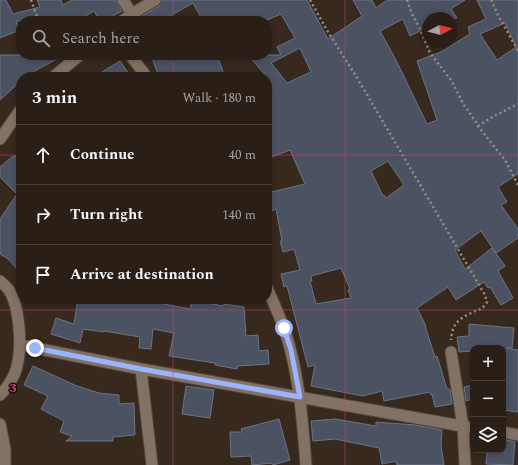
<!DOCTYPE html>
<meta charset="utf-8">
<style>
body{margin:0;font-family:Spectral,serif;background:#31271f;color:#f1f3f6}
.controls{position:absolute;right:12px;bottom:12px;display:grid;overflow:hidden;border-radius:8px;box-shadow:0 2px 6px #0003}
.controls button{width:36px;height:36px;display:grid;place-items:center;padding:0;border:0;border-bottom:1px solid #453d35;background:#291f16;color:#f1f3f6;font:20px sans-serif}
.compass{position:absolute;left:422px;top:12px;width:36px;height:36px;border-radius:50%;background:#291f16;box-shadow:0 2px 6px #0003;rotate:83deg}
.stop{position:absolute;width:12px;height:12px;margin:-9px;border:3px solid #9ab5fd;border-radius:50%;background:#fff}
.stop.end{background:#9ab5fd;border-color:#fff;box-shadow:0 1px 4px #0008}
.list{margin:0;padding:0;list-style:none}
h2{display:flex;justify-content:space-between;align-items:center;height:52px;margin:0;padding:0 16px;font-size:17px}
h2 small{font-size:13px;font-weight:400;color:#a5a2a1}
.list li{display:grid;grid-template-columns:26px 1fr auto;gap:12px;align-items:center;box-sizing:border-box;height:60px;padding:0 16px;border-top:1px solid #453d35}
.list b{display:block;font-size:15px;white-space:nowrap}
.list em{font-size:13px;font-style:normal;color:#a5a2a1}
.icon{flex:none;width:22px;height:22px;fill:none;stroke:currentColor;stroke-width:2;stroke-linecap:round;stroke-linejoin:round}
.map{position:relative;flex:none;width:518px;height:465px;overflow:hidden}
.search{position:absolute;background:#291f16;box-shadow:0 2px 6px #0003;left:16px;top:16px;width:256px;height:44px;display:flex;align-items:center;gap:10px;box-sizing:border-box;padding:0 14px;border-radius:16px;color:#a5a2a1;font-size:15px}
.panel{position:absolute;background:#291f16;box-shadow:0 2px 6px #0003;left:16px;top:72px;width:256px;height:232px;border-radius:16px}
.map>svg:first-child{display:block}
.building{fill:#4b5262;stroke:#6c7384;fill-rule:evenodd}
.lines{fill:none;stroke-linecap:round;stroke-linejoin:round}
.minor-casing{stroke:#53483d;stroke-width:13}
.path{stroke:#988c83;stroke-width:2.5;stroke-dasharray:2 3;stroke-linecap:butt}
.minor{stroke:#827265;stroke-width:11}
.route{stroke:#9ab5fd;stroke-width:5}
.grid{fill:none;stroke:#cd4378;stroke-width:1;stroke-opacity:0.55}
.grid-label{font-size:13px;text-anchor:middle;font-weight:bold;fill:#cd4378;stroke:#1a130e;stroke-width:3;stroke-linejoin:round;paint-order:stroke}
</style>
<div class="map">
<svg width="518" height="465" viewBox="0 0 518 465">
<rect width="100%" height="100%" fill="#37291e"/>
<path class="building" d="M 0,0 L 6,0 L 13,14 L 40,7 L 37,0 L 61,0 L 63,5 L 72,0 L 116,0 L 122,11 L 104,21 L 100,21 L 94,11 L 77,21 L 16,21 L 20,30 L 0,38 Z
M 162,0 L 307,0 L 328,39 L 362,16 L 353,0 L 372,0 L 376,8 L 387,0 L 465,0 L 451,9 L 457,18 L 428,18 L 428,27 L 410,36 L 403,19 L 380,31 L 396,60 L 427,124 L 437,120 L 417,61 L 441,52 L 470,34 L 468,27 L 486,19 L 477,0 L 518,0 L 518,174 L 498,187 L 507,202 L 501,205 L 518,229 L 518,238 L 496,253 L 481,231 L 455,250 L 465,269 L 492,248 L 505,266 L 498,271 L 513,298 L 501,305 L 490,287 L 488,288 L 484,282 L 456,300 L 448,287 L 417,308 L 426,326 L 425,326 L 435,357 L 437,356 L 447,389 L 450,389 L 452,404 L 435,407 L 432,394 L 431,395 L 430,392 L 384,401 L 382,391 L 363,396 L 311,386 L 315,365 L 308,367 L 287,286 L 284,287 L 281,274 L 300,270 L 294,249 L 283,252 L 280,241 L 282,241 L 276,209 L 267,213 L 267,193 L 305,184 L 290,150 L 267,159 L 267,77 L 248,55 L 281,55 L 277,47 L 295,38 L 281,14 L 265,21 L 203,21 L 193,3 L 161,21 L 134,21 L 159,6 ZM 505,23 L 516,47 L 497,60 L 480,34 ZM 300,48 L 311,72 L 287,83 L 271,63 ZM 388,161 L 404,185 L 386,198 L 384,195 L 383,196 L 371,171 ZM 341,268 L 350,289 L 348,290 L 351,298 L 316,304 L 310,281 L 312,281 L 311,276 Z
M 0,55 L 64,55 L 24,77 L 21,77 L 21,81 L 0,100 Z
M 151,55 L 217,55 L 225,77 L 159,77 Z
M 120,61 L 131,77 L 94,77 Z
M 21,151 L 21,273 L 8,259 L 0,254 L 0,219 L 17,194 L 0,177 L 0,167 L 13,156 L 14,157 Z
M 78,299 L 148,299 L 148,301 L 190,309 L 192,300 L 223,306 L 224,304 L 244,307 L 246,336 L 258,335 L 259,351 L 268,350 L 269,364 L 238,366 L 237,369 L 215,365 L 215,363 L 169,356 L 174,333 L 153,329 L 151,349 L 139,348 L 140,337 L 104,331 L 104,332 L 83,329 L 80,343 L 51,334 L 56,318 L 74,324 Z
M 469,324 L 514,328 L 512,348 L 506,348 L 518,350 L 518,412 L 503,410 L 505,395 L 503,395 L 503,348 L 473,348 L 473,351 L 459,352 L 457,337 L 469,336 Z
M 33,366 L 77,386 L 99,393 L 119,395 L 119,404 L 134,403 L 135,435 L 113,437 L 113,441 L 66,441 L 72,436 L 60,432 L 64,421 L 41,409 L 48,396 L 24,385 Z
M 473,385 L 473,399 L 466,401 L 464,387 Z
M 186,386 L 214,390 L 210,418 L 182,414 Z
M 279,419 L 290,460 L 273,465 L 272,463 L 252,465 L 251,456 L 231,457 L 230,432 L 242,432 L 241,429 Z
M 335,419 L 376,426 L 376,422 L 416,425 L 442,430 L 441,445 L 444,465 L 397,465 L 396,461 L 382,464 L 379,448 L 335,439 L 313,441 L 311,421 Z
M 503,439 L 515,442 L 513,465 L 486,464 L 487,450 L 503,450 Z"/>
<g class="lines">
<defs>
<path id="minor" d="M 123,0 L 132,14
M 122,21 L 132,14 L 155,0
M 130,55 L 147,77
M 53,77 L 80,55
M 0,139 L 21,109
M 0,281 C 3,284 7,287 9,290 C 20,308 22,346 17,366 C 15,376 7,388 0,395
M 267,288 C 276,308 285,327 290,348 C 300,386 303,426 306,465
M 20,345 L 141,369 L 473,428
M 451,352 L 463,426 L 465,465
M 141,369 L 152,465
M 0,424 L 5,449 L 5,465
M 503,432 L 518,435"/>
</defs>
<use href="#minor" class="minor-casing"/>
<path class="path" d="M 31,0 L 39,21
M 310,0 L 328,32 L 356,76 L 485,295 L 487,302 C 482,311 478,309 471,313 C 457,320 452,325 451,340
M 407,0 L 412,14 L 420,29 L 430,53 L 451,80 L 464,105 L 476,122 L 478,126 L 505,160 L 518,185
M 491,0 L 498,15 L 518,51
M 478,126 L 494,116 L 518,104"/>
<use href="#minor" class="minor"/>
</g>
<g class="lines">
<path class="route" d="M 35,348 L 141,369 L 300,397 L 291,350 L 284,328"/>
</g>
<path class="grid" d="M 173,0 L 173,21M 345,0 L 345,465M 173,55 L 173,77M 0,155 L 21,155M 267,155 L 518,155M 173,299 L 173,465M 0,310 L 518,310"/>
<g class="grid-label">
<text x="13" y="392">3</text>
</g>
</svg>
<div class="controls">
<button>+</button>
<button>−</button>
<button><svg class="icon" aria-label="layers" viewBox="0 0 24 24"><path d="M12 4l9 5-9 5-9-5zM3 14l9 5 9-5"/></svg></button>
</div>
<svg class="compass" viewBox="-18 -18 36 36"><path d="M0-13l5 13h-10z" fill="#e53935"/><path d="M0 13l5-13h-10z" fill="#a5a2a1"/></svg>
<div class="stop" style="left:284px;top:328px"></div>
<div class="stop end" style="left:35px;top:348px"></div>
<div class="search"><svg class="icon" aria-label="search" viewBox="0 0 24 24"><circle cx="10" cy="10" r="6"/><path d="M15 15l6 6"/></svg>Search here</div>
<section class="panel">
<h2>3 min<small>Walk · 180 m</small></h2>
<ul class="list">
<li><svg class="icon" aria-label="ahead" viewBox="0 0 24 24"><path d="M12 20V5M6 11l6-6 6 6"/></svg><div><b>Continue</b></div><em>40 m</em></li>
<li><svg class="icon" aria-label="right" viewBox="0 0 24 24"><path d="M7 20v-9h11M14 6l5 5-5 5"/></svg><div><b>Turn right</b></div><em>140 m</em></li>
<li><svg class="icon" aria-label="arrive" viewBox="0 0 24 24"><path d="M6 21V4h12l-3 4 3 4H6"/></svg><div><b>Arrive at destination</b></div></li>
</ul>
</section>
</div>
